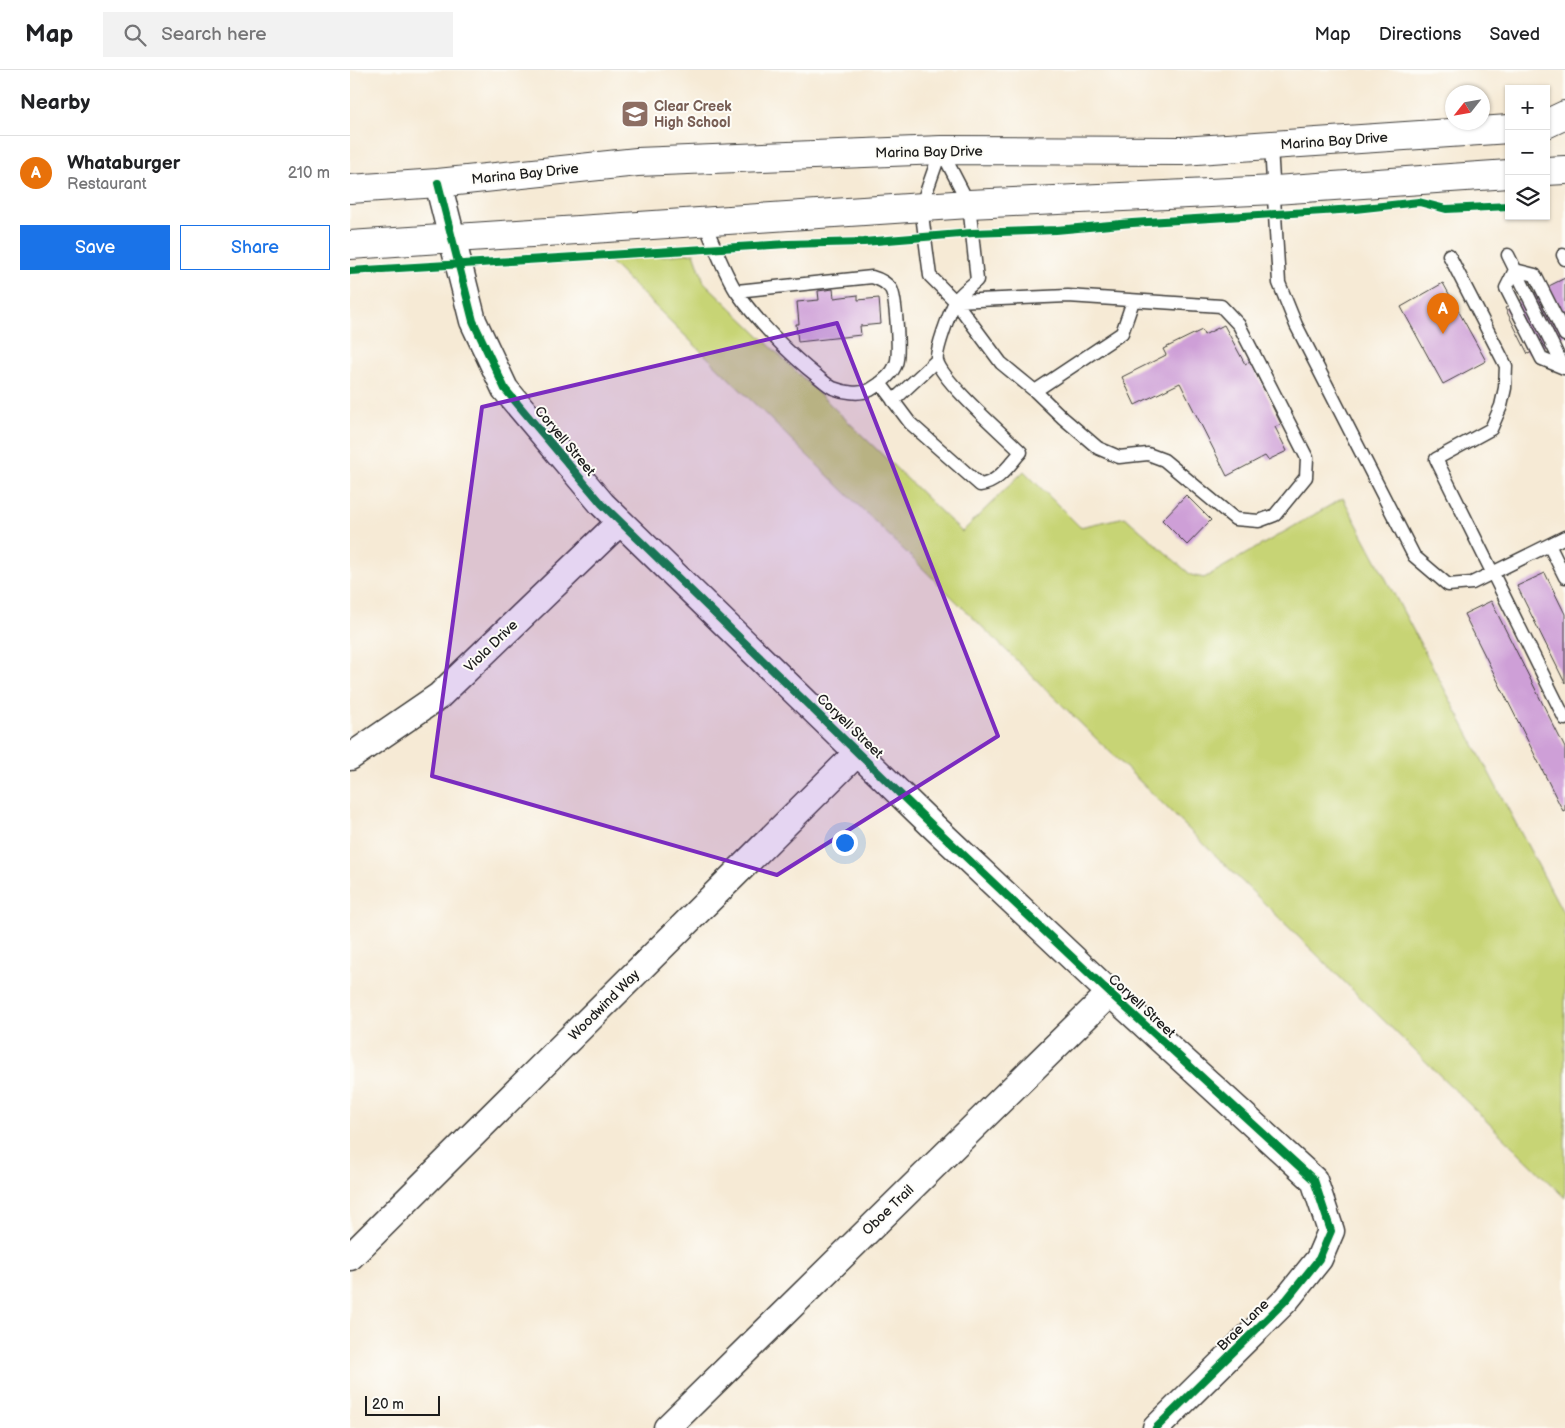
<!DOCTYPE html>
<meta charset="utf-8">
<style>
body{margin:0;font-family:"Balsamiq Sans",sans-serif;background:#f2f2f2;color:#202124}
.controls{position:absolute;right:15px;top:15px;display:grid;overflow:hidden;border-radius:0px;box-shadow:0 1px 4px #0004}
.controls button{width:45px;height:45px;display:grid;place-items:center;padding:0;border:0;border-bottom:1px solid #e0e0e0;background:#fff;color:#202124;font:25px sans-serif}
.compass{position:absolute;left:1095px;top:15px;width:45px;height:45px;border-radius:50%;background:#fff;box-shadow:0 1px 4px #0004;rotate:239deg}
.scale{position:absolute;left:15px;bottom:12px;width:75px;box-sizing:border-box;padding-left:5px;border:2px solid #1c1c1c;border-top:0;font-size:14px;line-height:18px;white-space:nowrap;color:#1c1c1c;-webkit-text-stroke:4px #fdfcf7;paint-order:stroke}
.you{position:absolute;left:494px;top:772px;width:18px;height:18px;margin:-12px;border:4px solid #fff;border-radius:50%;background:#1a73e8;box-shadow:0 0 0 8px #1a73e833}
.badge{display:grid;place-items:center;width:32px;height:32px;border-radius:50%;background:#1a73e8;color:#fff;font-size:16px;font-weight:700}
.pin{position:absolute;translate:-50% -41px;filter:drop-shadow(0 1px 2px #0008)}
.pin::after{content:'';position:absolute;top:26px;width:18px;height:15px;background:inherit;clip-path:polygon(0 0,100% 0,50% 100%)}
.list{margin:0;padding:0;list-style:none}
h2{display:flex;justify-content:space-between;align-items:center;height:65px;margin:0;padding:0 20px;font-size:21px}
h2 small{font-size:16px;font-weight:400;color:#757577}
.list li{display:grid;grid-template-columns:32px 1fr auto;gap:15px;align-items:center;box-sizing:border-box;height:75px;padding:0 20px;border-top:1px solid #e0e0e0}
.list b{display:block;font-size:19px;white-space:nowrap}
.list p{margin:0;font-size:16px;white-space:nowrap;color:#757577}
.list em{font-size:16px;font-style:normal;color:#757577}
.actions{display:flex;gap:10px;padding:15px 20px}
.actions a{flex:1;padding:11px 0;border:1px solid #1a73e8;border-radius:0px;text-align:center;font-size:18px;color:#1a73e8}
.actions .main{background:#1a73e8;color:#fff}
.icon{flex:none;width:28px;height:28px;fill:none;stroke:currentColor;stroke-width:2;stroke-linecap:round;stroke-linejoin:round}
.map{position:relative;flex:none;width:1215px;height:1358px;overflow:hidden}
header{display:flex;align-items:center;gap:30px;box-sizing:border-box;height:70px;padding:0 25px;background:#fff;border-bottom:1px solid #e0e0e0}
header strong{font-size:24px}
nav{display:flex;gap:28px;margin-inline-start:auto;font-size:18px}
.search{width:350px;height:45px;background:#f2f2f2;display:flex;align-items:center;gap:12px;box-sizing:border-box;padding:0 18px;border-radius:0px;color:#757577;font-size:19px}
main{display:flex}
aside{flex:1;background:#fff}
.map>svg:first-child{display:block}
.green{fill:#c7d475;stroke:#727848}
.building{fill:#ce9fd7}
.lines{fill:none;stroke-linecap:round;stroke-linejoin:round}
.service-casing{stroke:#3d3b38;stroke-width:15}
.minor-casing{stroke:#3d3b38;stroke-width:29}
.secondary-casing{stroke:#3d3b38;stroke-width:30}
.primary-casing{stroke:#3d3b38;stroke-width:30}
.service{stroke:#fff;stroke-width:12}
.minor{stroke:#fff;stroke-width:26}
.secondary{stroke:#fff;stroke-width:28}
.primary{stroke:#fff;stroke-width:28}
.cycleway-casing{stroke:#fdfcf7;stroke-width:11}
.cycleway{stroke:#00873e;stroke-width:8}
.marked{fill:#7b2cbf;fill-opacity:0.2;stroke:#7b2cbf;stroke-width:4;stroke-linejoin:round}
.labels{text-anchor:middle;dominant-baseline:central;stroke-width:4;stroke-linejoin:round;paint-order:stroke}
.education-label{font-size:14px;font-weight:bold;fill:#785e54;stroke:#fdfcf7;text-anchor:start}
.street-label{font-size:14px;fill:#1c1c1c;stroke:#fdfcf7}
</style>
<header>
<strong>Map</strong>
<div class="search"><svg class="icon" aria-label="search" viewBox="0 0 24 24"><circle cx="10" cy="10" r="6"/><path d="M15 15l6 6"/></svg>Search here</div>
<nav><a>Map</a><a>Directions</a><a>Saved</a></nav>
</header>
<main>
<aside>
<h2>Nearby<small></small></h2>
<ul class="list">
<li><span class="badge" style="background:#e8710a">A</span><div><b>Whataburger</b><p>Restaurant</p></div><em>210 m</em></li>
</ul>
<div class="actions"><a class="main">Save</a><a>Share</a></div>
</aside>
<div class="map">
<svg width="1215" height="1358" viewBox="0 0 1215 1358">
<rect width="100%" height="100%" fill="#fdfcf7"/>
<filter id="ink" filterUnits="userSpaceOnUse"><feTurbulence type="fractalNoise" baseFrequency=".02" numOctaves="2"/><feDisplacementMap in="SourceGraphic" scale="10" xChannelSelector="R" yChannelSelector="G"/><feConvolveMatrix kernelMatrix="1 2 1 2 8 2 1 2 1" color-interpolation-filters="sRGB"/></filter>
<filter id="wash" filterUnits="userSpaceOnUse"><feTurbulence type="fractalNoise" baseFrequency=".0096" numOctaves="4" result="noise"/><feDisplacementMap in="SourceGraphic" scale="20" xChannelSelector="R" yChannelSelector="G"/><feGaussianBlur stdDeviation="1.12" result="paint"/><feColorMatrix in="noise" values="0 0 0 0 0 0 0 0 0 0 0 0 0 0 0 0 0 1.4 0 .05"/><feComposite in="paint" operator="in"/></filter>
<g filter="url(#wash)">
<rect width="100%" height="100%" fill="#f6ead5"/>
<path class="green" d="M 344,183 L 354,212 L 612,462 L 674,401 L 730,457 L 775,447 L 841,505 L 854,508 L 993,428 L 1215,846 L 1215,1128 L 259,191 Z"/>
<g id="blocks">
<path class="building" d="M 1215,208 L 1215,266 L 1178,284 L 1155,238 Z
M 1093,213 L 1136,291 L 1093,314 L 1051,237 Z
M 483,219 L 484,228 L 508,225 L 508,230 L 529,228 L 531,254 L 510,256 L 511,265 L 448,272 L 446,254 L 449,254 L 447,232 L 469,230 L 468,221 Z
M 874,255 L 895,294 L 900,291 L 931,354 L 925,357 L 937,381 L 918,390 L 915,386 L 877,406 L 830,313 L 785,335 L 772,307 L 816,285 L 813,279 L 852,260 L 854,265 Z
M 836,425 L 861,450 L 837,475 L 812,450 Z
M 1195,503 L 1215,544 L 1215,613 L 1167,516 Z
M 1141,531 L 1215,678 L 1215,740 L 1213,741 L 1114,544 Z"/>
</g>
</g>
<g filter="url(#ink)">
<use href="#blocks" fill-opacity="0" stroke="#3d3b38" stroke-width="1"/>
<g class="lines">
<defs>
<path id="service" d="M 921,76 L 929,213 L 946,255 L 1064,486 L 1098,515 L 1122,513 L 1215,467
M 591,80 L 571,137 L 580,206 L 605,231 L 651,293 L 685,321 L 772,263 L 783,231
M 354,152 C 364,175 373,200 386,221 C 405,249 441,286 467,306 C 472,310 477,315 483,318 C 493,322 509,325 520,320 C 530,314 542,305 546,294 C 550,284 546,227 541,219 C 536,212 529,209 522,207 L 387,221
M 1099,185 L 1156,296 L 1155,318 L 1151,336 L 1141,359 L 1086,389 L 1215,649
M 1158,185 L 1214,298
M 1213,185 L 1215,189
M 605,231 L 718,226 L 871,236 L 889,255 L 957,388 L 956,407 L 925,445 L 909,451 L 885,449 L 814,390 L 798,384 L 769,387 L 748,378 L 713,348 L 685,321
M 1214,298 L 1192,289 L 1156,218 L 1165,200 L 1185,205 L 1215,265
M 530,313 L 560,353 L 630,415 C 648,413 659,395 671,382 C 653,364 593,312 587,291 C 585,281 600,242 605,232 C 609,224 620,217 627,210 L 619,134 L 591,80
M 543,331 L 587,290
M 1199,475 L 1215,507"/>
<path id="minor" d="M 88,113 L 123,251 L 155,319 L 252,434 L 582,755 L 760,923 L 964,1110 L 981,1161 L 969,1189 L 937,1229 L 806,1358
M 0,687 L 89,626 L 270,452
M 0,1187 L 508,682
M 317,1358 L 760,923"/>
<path id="secondary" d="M 1196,101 L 1215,100
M 0,119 L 88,113 L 287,92 L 591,80 L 832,81 L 1159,59
M 0,175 L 619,134 L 925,120 L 1159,104"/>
<path id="primary" d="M 1196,54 L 1215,45"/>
</defs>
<use href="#service" class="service-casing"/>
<use href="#minor" class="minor-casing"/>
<use href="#secondary" class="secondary-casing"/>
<use href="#primary" class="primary-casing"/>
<use href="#service" class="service"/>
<use href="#minor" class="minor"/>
<use href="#secondary" class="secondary"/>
<use href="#primary" class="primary"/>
<defs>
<path id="cycleway" d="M 88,113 L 123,251 L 155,319 L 252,434 L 582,755 L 760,923 L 964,1110 L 981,1161 L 969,1189 L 937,1229 L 806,1358
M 0,201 L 437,174 L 514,172 L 622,163 L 706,160 L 782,153 L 1005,139 L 1069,132 L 1096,139 L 1159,136"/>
</defs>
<use href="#cycleway" class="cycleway-casing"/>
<use href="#cycleway" class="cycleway"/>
</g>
</g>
<path class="marked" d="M 487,253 L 648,666 L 427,805 L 82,706 L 132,337 Z"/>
<defs>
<symbol id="school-square" viewBox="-11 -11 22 22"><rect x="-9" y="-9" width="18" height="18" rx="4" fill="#8d6e63" stroke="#fdfcf7"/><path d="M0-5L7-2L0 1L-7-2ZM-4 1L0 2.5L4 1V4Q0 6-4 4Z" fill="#fff"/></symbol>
</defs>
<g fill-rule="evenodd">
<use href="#school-square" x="269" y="28" width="32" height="32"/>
</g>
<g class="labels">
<g class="education-label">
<text x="304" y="36">Clear Creek<tspan x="304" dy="16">High School</tspan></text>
</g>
<g class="street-label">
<text transform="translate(984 71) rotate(-4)">Marina Bay Drive</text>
<text transform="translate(579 82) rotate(-1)">Marina Bay Drive</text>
<text transform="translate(175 104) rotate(-6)">Marina Bay Drive</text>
<text transform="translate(215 371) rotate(50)">Coryell Street</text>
<text transform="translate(141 576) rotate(-44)">Viola Drive</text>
<text transform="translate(500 656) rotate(44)">Coryell Street</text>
<text transform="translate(254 935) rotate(-45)">Woodwind Way</text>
<text transform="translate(792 936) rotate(43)">Coryell Street</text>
<text transform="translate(538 1140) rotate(-44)">Oboe Trail</text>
<text transform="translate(893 1255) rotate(-45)">Brae Lane</text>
</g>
</g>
</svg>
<div class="controls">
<button>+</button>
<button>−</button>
<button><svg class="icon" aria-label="layers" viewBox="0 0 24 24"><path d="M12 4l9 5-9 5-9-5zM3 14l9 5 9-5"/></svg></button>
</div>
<svg class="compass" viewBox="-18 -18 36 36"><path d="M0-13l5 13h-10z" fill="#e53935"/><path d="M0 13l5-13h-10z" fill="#757577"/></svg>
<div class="scale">20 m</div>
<div class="you"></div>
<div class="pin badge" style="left:1093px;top:264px;background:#e8710a">A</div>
</div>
</main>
